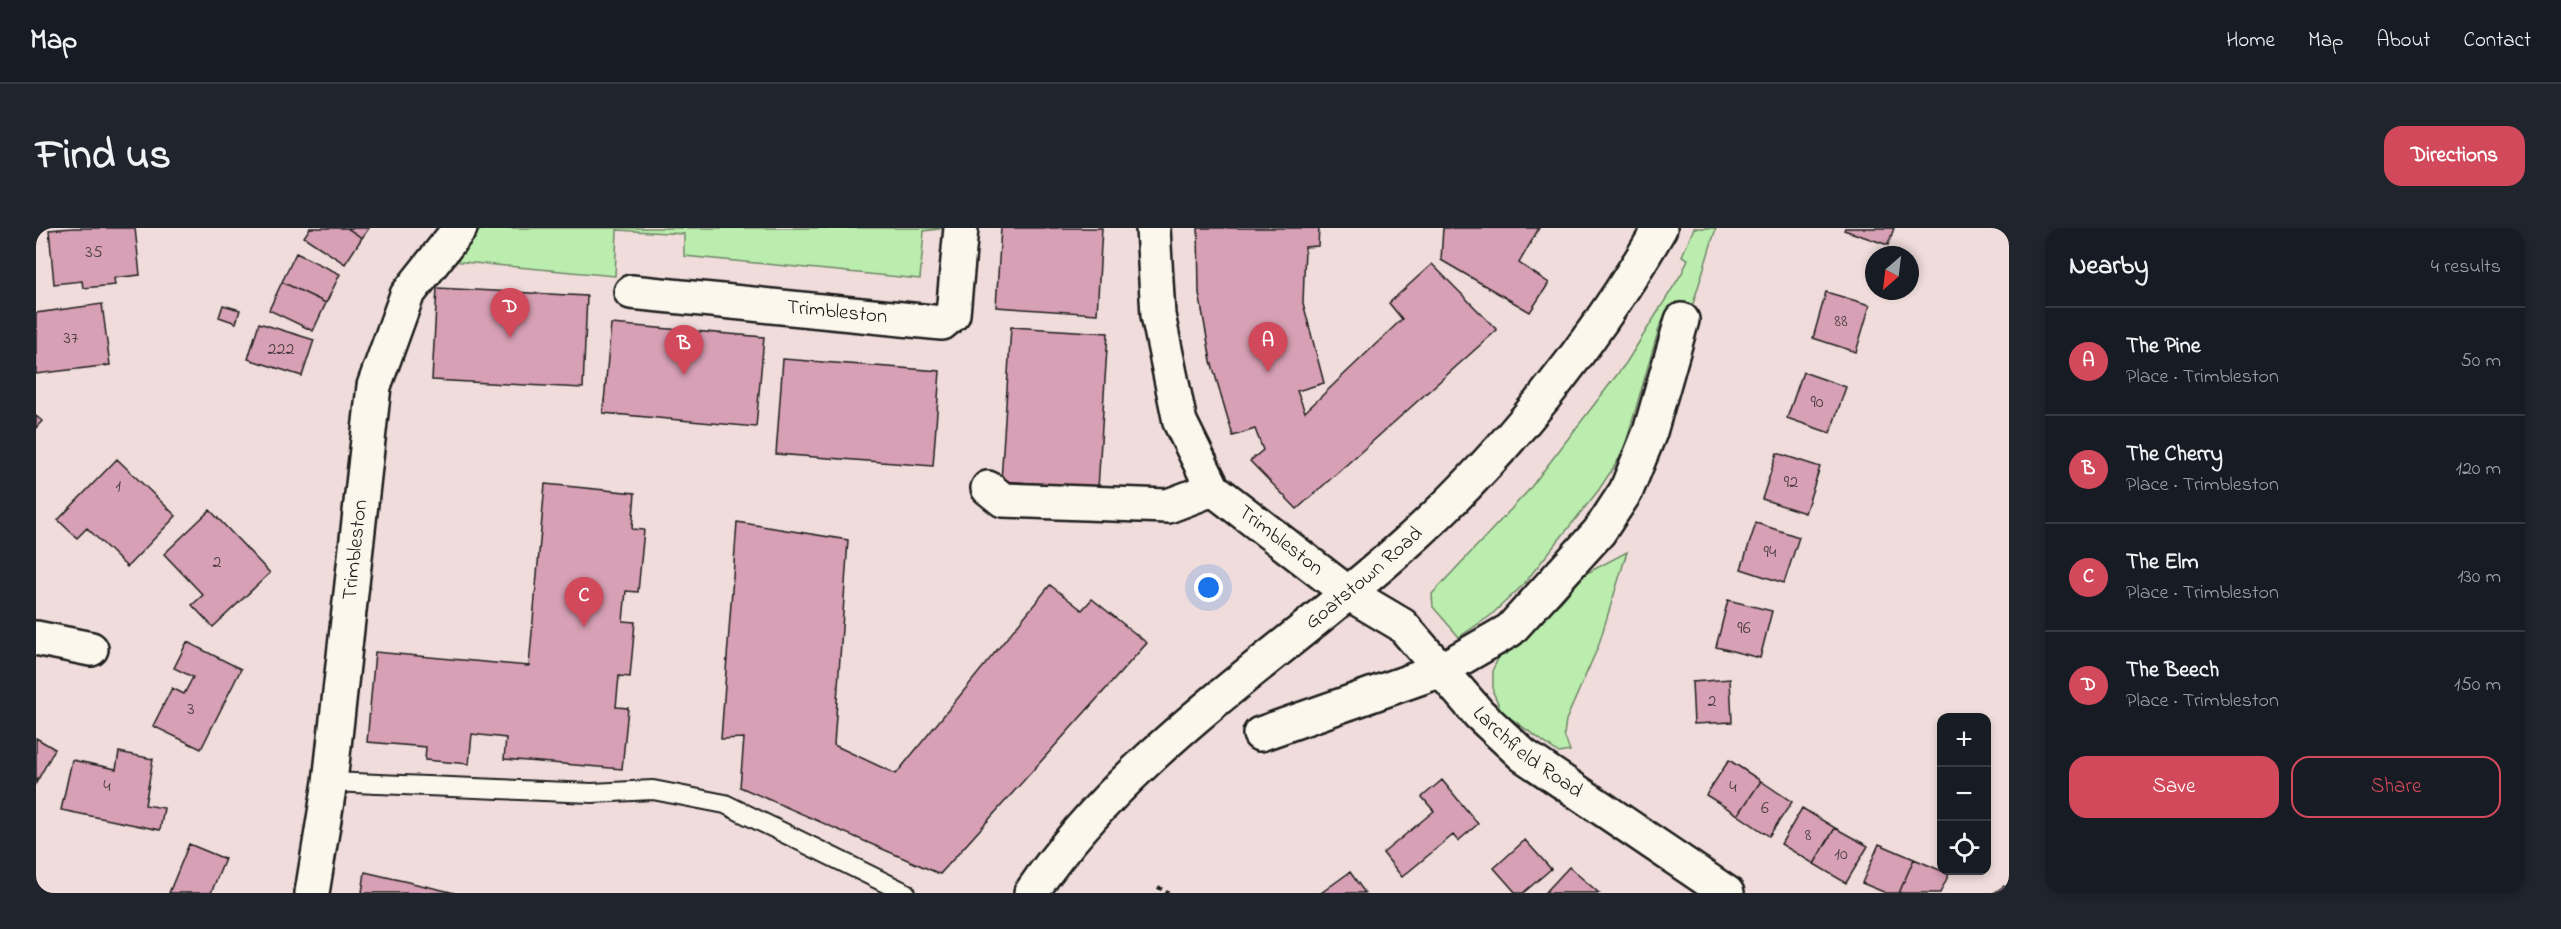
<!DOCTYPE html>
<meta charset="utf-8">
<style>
body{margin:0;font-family:"Indie Flower",sans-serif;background:#20242c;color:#f1f3f6}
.controls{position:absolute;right:18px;bottom:18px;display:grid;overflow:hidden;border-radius:12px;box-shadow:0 3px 9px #0003}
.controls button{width:54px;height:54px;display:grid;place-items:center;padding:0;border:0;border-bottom:2px solid #363941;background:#171b24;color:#f1f3f6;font:30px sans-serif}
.compass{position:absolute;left:1829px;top:18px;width:54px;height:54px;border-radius:50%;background:#171b24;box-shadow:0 3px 9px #0003;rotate:208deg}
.you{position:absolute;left:1173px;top:360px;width:21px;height:21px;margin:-15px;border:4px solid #fff;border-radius:50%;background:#1a73e8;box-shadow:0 0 0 9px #1a73e833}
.badge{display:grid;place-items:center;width:39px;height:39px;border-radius:50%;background:#d1495b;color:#fff;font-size:20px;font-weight:700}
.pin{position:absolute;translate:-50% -50px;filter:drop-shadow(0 2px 3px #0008)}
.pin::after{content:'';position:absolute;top:32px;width:21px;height:18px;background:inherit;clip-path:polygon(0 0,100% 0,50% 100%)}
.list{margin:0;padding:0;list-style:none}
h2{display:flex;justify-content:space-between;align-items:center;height:78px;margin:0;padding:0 24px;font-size:26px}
h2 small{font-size:20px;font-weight:400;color:#9ea1a6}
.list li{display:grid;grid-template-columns:39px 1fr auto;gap:18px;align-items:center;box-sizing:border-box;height:108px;padding:0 24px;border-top:2px solid #363941}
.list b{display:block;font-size:22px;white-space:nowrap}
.list p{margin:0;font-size:20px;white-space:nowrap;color:#9ea1a6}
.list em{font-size:20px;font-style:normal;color:#9ea1a6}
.actions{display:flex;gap:12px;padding:18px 24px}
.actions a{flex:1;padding:14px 0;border:2px solid #d1495b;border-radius:18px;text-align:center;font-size:21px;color:#d1495b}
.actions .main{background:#d1495b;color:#fff}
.icon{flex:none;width:33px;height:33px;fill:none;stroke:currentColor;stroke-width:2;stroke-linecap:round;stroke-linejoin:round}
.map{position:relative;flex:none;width:1973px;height:665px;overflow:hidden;border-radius:18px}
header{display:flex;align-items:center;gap:36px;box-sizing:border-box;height:84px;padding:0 30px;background:#171b24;border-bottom:2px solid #363941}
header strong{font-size:28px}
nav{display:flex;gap:33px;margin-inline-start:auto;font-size:21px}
.intro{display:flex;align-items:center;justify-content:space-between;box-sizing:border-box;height:144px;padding:0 36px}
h1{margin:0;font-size:42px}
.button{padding:15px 27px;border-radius:18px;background:#d1495b;color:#fff;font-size:21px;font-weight:700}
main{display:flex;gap:36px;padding:0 36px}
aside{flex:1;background:#171b24;border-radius:18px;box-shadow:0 3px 9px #0003}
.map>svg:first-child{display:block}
.green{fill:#bbeeae;stroke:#6c8565;stroke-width:1.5}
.building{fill:#d7a0b4;stroke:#1c1c1c;stroke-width:1.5}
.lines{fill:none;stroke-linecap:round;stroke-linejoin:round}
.service-casing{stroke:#1c1c1c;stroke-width:22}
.minor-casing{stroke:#1c1c1c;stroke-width:38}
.secondary-casing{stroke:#1c1c1c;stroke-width:38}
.path{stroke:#1c1c1c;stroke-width:4;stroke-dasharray:4.5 4.5;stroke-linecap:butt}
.service{stroke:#fbf7ec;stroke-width:18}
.minor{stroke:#fbf7ec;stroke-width:33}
.secondary{stroke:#fbf7ec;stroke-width:33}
.labels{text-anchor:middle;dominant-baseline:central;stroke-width:4.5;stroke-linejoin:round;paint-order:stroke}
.number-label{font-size:18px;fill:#4b3d42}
.street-label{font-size:21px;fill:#1c1c1c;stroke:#fbf7ec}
</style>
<header>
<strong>Map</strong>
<nav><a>Home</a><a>Map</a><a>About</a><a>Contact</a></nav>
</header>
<div class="intro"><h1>Find us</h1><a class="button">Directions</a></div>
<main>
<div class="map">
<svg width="1973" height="665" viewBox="0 0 1973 665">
<rect width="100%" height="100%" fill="#f0dddb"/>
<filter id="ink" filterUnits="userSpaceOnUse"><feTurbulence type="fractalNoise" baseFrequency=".0167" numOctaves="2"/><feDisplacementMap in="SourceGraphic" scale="12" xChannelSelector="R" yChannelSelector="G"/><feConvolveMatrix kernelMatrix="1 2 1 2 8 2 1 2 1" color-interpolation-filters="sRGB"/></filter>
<g filter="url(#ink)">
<path class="green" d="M 446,0 L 910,0 L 888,3 L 884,51 L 648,28 L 648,6 L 581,2 L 579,48 L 415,33 Z
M 1658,0 L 1680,0 L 1657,76 L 1639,82 L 1624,97 L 1587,225 L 1562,263 L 1486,358 L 1454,388 L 1423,409 L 1397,379 L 1396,366 L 1492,263 L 1590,135 L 1646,45 L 1652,31 L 1646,28 Z
M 1591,324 L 1562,419 L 1530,492 L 1528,507 L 1534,523 L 1523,525 L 1466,484 L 1457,464 L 1457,441 L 1464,427 L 1525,374 L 1549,346 Z"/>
<path class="building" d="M 37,0 L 99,0 L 104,47 L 78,50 L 79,57 L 47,60 L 46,53 L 18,56 L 13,2 Z
M 274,0 L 311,0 L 326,10 L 309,36 L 268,9 Z
M 311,0 L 333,0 L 326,10 Z
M 965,0 L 1066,0 L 1061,86 L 960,79 Z
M 1162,0 L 1283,0 L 1282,18 L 1269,19 L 1267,75 L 1288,155 L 1261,163 L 1269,184 L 1366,91 L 1353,75 L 1396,36 L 1461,102 L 1261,281 L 1214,233 L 1227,222 L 1219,201 L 1197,208 L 1175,133 L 1163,65 Z
M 1407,0 L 1503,0 L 1483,35 L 1513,55 L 1494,84 L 1405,32 Z
M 1809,0 L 1858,0 L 1852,17 L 1808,2 Z
M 260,25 L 304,46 L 290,75 L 246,54 Z
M 246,54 L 290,75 L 277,103 L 233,82 Z
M 401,60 L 551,68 L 547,160 L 396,152 Z
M 1790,64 L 1834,77 L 1820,124 L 1777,110 Z
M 66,76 L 74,137 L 0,146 L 0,85 Z
M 187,77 L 204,82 L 200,95 L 183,89 Z
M 223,95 L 278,112 L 266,148 L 212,131 Z
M 575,96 L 728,109 L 720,199 L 567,185 Z
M 975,99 L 1072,105 L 1062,260 L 965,253 Z
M 747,131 L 904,143 L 897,238 L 740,226 Z
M 1767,144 L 1810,159 L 1794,205 L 1751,190 Z
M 0,188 L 6,193 L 0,200 Z
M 1741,225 L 1784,239 L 1769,285 L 1726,271 Z
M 81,231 L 140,288 L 91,339 L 51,300 L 41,310 L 22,292 Z
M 509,256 L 599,265 L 596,301 L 608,302 L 602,364 L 590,363 L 587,393 L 599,394 L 594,449 L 583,448 L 580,479 L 592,480 L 586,541 L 468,531 L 470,510 L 436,506 L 433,536 L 389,532 L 390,519 L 331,514 L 339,424 L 493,438 Z
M 174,282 L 234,345 L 177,399 L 156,377 L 167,367 L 128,326 Z
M 701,294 L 812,312 L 798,517 L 860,546 L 1014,357 L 1046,382 L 1056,371 L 1111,415 L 904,646 L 704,559 L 708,510 L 685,511 Z
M 1720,295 L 1763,309 L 1748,355 L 1705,341 Z
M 1692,372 L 1736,383 L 1724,430 L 1680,419 Z
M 151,414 L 205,441 L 165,521 L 117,498 L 136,460 L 148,466 L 157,449 L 138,440 Z
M 1694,451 L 1696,494 L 1658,496 L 1656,454 Z
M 0,510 L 19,521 L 0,555 Z
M 83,524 L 117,531 L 109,577 L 128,580 L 124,602 L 25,582 L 36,532 L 80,541 Z
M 1693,532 L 1725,553 L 1702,587 L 1670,567 Z
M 1406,552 L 1442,596 L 1422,613 L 1417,607 L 1366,649 L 1347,625 L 1398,583 L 1386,569 Z
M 1725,553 L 1756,574 L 1733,608 L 1702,587 Z
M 1766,580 L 1799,600 L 1778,636 L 1745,616 Z
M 1799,600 L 1832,618 L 1810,655 L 1778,636 Z
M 1489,612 L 1515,641 L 1487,665 L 1480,665 L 1458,640 Z
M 153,616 L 189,631 L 175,665 L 133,665 Z
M 1843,616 L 1878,631 L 1863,665 L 1850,665 L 1826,655 Z
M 1878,631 L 1913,646 L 1904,665 L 1863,665 Z
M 1533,639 L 1563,665 L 1509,665 Z
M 329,644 L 419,665 L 326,665 Z
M 1314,644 L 1329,665 L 1285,665 Z
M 1968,658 L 1973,665 L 1958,665 Z"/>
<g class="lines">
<defs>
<path id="service" d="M 294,554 L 556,565 L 617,562 L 689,576 L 870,665"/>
<g id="minor">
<path id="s1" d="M 1117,0 L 1122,87 L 1144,194 L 1177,261 L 1312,365 L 1366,397 L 1443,486 L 1487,527 L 1691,665"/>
<path id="s2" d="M 595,64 L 906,95 L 917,86 L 925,0"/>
<path d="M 952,260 L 967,272 L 1132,278 L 1177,261"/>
<path d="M 0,410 L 55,421"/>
<path d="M 1224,506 L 1403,443 L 1474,402 L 1563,304 L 1590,263 L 1614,204 L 1646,92"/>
<path id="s3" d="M 276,665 L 294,554 L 338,158 L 371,67 L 424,0"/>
</g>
<g id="secondary">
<path id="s4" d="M 995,665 C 1091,523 1241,431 1366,319 C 1467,230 1557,116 1624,0"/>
</g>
</defs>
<use href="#service" class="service-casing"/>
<use href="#minor" class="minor-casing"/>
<use href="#secondary" class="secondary-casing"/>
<path class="path" d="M 1122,659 L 1132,665"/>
<use href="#service" class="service"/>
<use href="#minor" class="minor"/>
<use href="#secondary" class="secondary"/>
</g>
</g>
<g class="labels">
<g class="number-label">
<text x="58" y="25">35</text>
<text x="1805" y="94">88</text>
<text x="35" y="111">37</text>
<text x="245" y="122">222</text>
<text x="1781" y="175">90</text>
<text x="1755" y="255">92</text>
<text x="82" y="259">1</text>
<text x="1734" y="325">94</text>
<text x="181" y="335">2</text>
<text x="1708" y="401">96</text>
<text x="1676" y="474">2</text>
<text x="155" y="482">3</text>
<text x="71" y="559">4</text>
<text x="1697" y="560">4</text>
<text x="1729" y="581">6</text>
<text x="1772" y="608">8</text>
<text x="1805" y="627">10</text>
</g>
<g class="street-label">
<text stroke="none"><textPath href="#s2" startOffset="207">Trimbleston</textPath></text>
<text stroke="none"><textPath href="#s1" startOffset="356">Trimbleston</textPath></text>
<text stroke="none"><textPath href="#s3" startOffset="346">Trimbleston</textPath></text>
<text stroke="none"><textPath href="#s4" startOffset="460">Goatstown Road</textPath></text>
<text stroke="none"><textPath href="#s1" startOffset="684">Larchfield Road</textPath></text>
</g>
</g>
</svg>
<div class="controls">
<button>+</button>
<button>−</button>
<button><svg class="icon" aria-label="locate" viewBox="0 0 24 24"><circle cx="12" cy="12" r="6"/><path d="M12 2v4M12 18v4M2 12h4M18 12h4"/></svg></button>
</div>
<svg class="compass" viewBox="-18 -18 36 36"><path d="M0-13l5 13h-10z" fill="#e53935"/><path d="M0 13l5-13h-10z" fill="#9ea1a6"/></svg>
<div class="you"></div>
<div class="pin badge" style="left:1232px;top:144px">A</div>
<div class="pin badge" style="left:648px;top:147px">B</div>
<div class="pin badge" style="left:548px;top:399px">C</div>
<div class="pin badge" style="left:474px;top:110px">D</div>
</div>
<aside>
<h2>Nearby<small>4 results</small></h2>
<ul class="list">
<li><span class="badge">A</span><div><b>The Pine</b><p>Place · Trimbleston</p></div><em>50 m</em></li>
<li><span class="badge">B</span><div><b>The Cherry</b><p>Place · Trimbleston</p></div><em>120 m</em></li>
<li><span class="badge">C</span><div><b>The Elm</b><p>Place · Trimbleston</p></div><em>130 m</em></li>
<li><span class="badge">D</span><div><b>The Beech</b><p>Place · Trimbleston</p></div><em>150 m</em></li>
</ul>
<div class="actions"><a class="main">Save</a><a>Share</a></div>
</aside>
</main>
